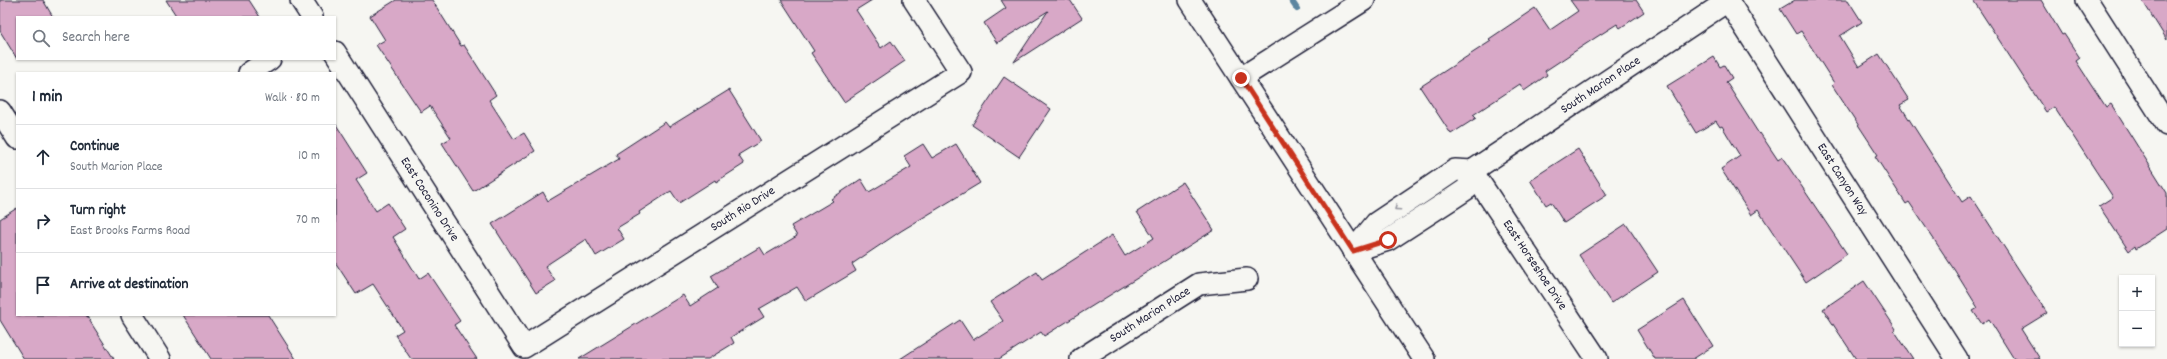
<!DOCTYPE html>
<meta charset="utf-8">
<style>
body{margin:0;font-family:Dekko,sans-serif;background:#f6f6f7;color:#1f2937}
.controls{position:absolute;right:12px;bottom:12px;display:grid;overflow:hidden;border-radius:0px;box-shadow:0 1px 3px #0004}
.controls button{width:36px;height:36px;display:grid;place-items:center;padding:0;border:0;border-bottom:1px solid #e0e1e3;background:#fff;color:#1f2937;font:20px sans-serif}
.stop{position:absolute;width:12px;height:12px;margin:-9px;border:3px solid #c8321e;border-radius:50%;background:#fff}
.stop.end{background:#c8321e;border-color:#fff;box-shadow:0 1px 4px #0008}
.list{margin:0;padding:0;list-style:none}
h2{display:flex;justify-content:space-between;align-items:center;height:52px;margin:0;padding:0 16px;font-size:17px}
h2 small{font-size:13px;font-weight:400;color:#747a83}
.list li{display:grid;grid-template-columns:26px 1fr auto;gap:12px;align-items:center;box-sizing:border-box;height:64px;padding:0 16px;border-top:1px solid #e0e1e3}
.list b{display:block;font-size:15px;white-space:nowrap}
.list p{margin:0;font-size:13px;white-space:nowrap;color:#747a83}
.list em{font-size:13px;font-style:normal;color:#747a83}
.icon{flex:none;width:22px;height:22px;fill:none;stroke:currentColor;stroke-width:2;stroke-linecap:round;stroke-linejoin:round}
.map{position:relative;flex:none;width:2167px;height:359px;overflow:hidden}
.search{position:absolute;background:#fff;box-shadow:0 1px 3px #0004;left:16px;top:16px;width:320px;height:44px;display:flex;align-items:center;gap:10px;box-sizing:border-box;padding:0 14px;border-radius:0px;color:#747a83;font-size:15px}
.panel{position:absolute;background:#fff;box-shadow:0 1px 3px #0004;left:16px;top:72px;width:320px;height:244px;border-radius:0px}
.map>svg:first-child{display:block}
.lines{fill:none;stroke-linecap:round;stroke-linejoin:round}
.stream{stroke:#5c85a0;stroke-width:6}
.building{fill:#d8a8c7;stroke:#22223b}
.minor-casing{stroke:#22223b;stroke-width:24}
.minor{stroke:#f6f6f2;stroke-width:21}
.oneway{stroke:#9797a0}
.route{stroke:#c8321e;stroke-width:5}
.labels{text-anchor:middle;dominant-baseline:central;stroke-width:3;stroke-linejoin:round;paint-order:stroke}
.street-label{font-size:13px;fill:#22223b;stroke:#f6f6f2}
</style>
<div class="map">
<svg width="2167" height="359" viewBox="0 0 2167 359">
<rect width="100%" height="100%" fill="#f6f6f2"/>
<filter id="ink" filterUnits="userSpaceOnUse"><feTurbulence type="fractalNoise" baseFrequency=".025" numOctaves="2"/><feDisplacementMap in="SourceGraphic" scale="8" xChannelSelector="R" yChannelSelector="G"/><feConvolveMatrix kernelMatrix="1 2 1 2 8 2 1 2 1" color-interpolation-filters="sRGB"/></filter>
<g filter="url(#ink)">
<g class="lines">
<path class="stream" d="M 1291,0 L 1297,9"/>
</g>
<path class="building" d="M 0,0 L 43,0 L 53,17 L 17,17 L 17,59 L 0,31 Z
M 166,0 L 249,0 L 260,17 L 177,17 Z
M 396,0 L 432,0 L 461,46 L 464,45 L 496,95 L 489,100 L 514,139 L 524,133 L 535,151 L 473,191 L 442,143 L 451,138 L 430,106 L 421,112 L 376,45 L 385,40 L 370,16 Z
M 781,0 L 872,0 L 856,10 L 881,48 L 891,41 L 905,61 L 844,102 L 811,53 L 814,51 Z
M 1001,0 L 1070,0 L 1082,18 L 1014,62 L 1048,11 L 997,43 L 984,23 L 1006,8 Z
M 1570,0 L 1636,0 L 1644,12 L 1620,28 L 1617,24 L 1595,38 L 1545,71 L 1547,75 L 1524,91 L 1520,84 L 1473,115 L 1476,118 L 1451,134 L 1420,87 L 1491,41 L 1489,39 L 1535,8 L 1550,30 L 1578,11 Z
M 1795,0 L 1848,0 L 1862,22 L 1840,36 L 1859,67 L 1879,54 L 1909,100 L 1900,105 L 1962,202 L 1971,196 L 2047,313 L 2021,329 L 2040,359 L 2014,359 L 1989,319 L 1982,324 L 1973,311 L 1978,308 L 1955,271 L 1909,202 L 1906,204 L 1875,156 L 1878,155 L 1832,85 L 1834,83 L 1801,31 L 1796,34 L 1780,9 Z
M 1973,0 L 2041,0 L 2062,35 L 2064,34 L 2080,58 L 2076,61 L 2106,107 L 2111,104 L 2167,193 L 2167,229 L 2136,249 L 2135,246 L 2129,251 L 2099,206 L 2113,197 L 2054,107 L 2046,112 Z
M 2142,0 L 2167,0 L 2167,40 Z
M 1714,57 L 1720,67 L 1724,65 L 1732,78 L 1726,82 L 1759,134 L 1760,133 L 1778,160 L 1782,157 L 1847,254 L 1806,282 L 1758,210 L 1751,215 L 1721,169 L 1740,156 L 1722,126 L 1720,127 L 1716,121 L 1696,133 L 1667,86 Z
M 1004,77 L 1051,109 L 1019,157 L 972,125 Z
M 729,90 L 761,141 L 738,155 L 744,164 L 716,182 L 715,180 L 679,203 L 671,191 L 639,212 L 640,214 L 617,228 L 624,239 L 596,256 L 586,239 L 545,266 L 555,281 L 536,293 L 492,224 L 543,192 L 548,201 L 619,159 L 616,154 L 665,122 L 669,127 Z
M 335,123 L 367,173 L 356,180 L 376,211 L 388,203 L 405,229 L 393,237 L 419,279 L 428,273 L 460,321 L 454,325 L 477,359 L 411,359 L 395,335 L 403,330 L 373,284 L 356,294 L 335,262 Z
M 923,144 L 932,158 L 956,144 L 980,183 L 901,231 L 852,264 L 856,271 L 806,301 L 797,287 L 759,309 L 764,317 L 731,337 L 734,343 L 708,359 L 579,359 L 683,295 L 690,306 L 718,288 L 711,276 L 760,247 L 765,255 L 797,236 L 791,226 L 833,201 L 831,199 L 861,179 L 869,192 L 911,167 L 904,156 Z
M 1578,149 L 1607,195 L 1564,223 L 1551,202 L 1546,205 L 1530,180 Z
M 1183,182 L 1214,230 L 1160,264 L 1044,336 L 1041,332 L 999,359 L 900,359 L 960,320 L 973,340 L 1003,321 L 990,302 L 1037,272 L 1042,280 L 1112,235 L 1125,256 L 1154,238 L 1137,212 Z
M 17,208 L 17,315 L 86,315 L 114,359 L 24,359 L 0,320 L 0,219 Z
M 1626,224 L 1658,272 L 1611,303 L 1579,255 Z
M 1864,281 L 1896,329 L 1894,330 L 1913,359 L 1856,359 L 1823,309 Z
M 1684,300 L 1713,346 L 1693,359 L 1655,359 L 1637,330 Z
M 183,315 L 268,315 L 296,359 L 211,359 Z"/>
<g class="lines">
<defs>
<g id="minor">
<path d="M 301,0 L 312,17"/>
<path d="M 1190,0 L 1424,359"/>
<path d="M 2087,0 L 2167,125"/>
<path id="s1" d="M 1728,1 L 1957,359"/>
<path id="s2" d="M 335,52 L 524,347 L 961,72 L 914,0"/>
<path d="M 249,73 L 270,59"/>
<path d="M 1241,78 L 1364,0"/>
<path d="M 0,111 L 17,138"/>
<path id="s3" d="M 1472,171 L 1597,359"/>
<path id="s4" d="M 1353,251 L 1376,223 L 1424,191 L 1455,170 L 1472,171 L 1729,0"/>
<path d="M 1353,251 L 1388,240 L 1453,198 L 1468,188 L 1472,171"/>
<path d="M 132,315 L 160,359"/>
<path id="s5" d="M 1081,359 L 1199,284 L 1247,279"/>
</g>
</defs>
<use href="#minor" class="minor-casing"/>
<use href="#minor" class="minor"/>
</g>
<defs><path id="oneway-chevron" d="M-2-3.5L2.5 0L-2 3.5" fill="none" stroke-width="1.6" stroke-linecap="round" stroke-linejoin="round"/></defs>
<use class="oneway" href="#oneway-chevron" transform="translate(1397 208) rotate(146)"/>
</g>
<g class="lines" filter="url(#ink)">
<path class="route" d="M 1241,78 L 1353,251 L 1388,240"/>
</g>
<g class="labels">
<g class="street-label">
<text stroke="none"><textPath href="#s4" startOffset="303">South Marion Place</textPath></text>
<text stroke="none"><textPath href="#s1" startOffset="212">East Canyon Way</textPath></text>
<text stroke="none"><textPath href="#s2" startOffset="175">East Coconino Drive</textPath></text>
<text stroke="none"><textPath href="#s2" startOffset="609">South Rio Drive</textPath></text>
<text stroke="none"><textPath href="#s3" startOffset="113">East Horseshoe Drive</textPath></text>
<text stroke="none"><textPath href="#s5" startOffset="82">South Marion Place</textPath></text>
</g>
</g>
</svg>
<div class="controls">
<button>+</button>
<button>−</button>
</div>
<div class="stop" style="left:1388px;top:240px"></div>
<div class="stop end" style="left:1241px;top:78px"></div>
<div class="search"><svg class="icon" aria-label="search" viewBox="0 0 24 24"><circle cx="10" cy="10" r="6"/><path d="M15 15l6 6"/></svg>Search here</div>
<section class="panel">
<h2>1 min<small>Walk · 80 m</small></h2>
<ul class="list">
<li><svg class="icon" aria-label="ahead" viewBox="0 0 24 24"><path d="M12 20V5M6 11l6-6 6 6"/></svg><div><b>Continue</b><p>South Marion Place</p></div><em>10 m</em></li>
<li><svg class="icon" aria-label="right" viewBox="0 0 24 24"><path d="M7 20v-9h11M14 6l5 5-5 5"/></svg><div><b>Turn right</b><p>East Brooks Farms Road</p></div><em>70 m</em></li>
<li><svg class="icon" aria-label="arrive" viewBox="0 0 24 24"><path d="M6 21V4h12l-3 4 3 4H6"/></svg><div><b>Arrive at destination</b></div></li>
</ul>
</section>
</div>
